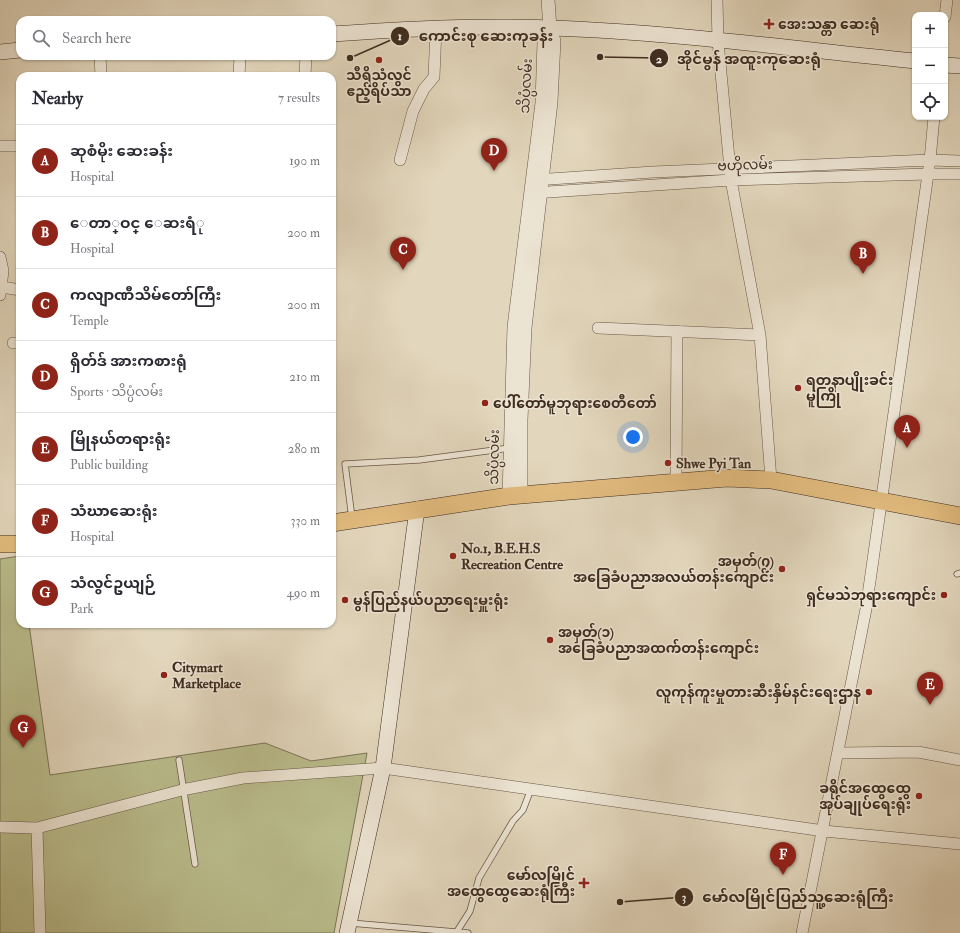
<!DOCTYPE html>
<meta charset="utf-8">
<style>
body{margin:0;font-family:"IM FELL Double Pica","Noto Sans Myanmar",serif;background:#f7f7f7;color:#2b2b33}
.controls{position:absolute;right:12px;top:12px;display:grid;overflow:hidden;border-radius:8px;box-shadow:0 1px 3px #0004}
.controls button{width:36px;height:36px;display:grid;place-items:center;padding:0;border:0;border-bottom:1px solid #e1e1e2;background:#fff;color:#2b2b33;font:20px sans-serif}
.you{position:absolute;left:633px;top:437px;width:14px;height:14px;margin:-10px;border:3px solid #fff;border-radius:50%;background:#1a73e8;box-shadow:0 0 0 6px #1a73e833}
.badge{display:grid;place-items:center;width:26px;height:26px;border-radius:50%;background:#8f2418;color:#fff;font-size:13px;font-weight:700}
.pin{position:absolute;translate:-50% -33px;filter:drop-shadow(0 1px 2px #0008)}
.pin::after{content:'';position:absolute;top:21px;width:14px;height:12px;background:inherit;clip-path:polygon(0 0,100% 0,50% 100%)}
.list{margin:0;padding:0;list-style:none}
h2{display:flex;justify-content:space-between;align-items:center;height:52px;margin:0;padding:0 16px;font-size:17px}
h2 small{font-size:13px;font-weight:400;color:#7c7c81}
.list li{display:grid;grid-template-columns:26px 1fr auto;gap:12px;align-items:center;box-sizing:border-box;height:72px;padding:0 16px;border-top:1px solid #e1e1e2}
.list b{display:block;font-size:15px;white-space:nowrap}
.list p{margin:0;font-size:13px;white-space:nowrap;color:#7c7c81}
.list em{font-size:13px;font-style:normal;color:#7c7c81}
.icon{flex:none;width:22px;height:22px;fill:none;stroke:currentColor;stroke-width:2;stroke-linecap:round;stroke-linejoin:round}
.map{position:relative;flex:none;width:960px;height:933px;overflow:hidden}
.search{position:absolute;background:#fff;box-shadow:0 1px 3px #0004;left:16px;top:16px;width:320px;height:44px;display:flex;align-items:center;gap:10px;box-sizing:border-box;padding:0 14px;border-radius:12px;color:#7c7c81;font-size:15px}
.panel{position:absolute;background:#fff;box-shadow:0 1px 3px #0004;left:16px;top:72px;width:320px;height:556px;border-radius:12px}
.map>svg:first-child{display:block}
.green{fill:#babc8c;stroke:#7c7456}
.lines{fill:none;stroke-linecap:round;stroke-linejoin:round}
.service-casing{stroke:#685747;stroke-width:7}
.minor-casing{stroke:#685747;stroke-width:12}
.tertiary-casing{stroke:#685747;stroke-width:14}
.secondary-casing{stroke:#3f2d20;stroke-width:16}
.primary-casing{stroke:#3f2d20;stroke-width:18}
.service{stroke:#ece4d3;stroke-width:5.5}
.minor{stroke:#ece4d3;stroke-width:11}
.tertiary{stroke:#ece4d3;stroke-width:13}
.secondary{stroke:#ece4d3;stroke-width:15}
.primary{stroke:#e1bb7e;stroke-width:17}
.poi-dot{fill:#8f2418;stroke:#ece4d3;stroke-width:1.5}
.labels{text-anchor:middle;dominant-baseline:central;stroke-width:3;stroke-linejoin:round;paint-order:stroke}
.poi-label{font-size:14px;font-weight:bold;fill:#3f2d20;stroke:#ece4d3;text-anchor:start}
.street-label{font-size:14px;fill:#3f2d20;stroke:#ece4d3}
.leader{fill:none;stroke:#3f2d20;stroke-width:1.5}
.callout-dot{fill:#3f2d20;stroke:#ece4d3;stroke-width:1.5}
.mark-label{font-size:12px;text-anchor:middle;font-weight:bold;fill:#fff}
.callout-label{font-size:15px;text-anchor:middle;font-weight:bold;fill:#3f2d20;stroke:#ece4d3;stroke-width:3;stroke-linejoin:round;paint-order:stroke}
</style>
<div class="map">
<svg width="960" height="933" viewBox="0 0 960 933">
<rect width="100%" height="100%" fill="#e2d6bc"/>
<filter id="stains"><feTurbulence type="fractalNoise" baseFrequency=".005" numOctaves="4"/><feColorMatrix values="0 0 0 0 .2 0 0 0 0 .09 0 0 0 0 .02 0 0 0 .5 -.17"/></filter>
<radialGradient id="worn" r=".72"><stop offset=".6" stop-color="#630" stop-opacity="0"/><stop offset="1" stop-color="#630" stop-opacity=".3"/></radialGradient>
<path class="green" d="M 20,556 L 20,624 L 29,624 L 50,775 L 265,743 L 311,761 L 367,753 L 334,933 L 0,933 L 0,559 Z"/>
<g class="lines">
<defs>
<path id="service" d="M 352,518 L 345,464 L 419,460 L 510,448
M 957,574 L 960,573
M 179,760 L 195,864
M 350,923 L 468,933
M 456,933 L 470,911 L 479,878 L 513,821 L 523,810 L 531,789"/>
<path id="minor" d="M 717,0 L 718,41 L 731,180 L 760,335 L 771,480
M 945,17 L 947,0
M 100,56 L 101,76
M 239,76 L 240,56
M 305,76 L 306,56
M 0,146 L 20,146
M 400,160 L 413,111 L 424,89 L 434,77 L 436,28
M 535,180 L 653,172 L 930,160 L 960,161
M 533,193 L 731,180 L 928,174 L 960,174
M 0,257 L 3,271 L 0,295
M 2,287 L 20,290
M 598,328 L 760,335
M 13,343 L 20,343
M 676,481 L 677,331
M 839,753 L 918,752 L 960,760
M 0,827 L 37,828 L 182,790 L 243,778 L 383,768 L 824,831 L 960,844
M 37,828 L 40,933
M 802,933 L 866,609 L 930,160 L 934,117"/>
<path id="tertiary" d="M 521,495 L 521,420 L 525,328 L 551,102 L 554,41 L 550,28 L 548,0
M 509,496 L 514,327 L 542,103 L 544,42 L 550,28"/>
<path id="secondary" d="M 332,34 C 405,29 477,25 550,28 C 672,32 794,49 915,61
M 0,52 L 20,50
M 945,65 L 960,66
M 347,933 L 383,768 L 417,509"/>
<path id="primary" d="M 332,523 L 509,496 L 727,478 L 771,480 L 960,516
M 0,544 L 20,544"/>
</defs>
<use href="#service" class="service-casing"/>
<use href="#minor" class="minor-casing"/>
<use href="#tertiary" class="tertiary-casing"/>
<use href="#secondary" class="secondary-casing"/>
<use href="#primary" class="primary-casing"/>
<use href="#service" class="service"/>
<use href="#minor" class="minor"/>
<use href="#tertiary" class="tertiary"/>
<use href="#secondary" class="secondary"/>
<use href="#primary" class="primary"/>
</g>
<g class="poi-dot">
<path d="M767 18h4v4h4v4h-4v4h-4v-4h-4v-4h4z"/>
<circle cx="379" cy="60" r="4"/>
<circle cx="798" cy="388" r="4"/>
<circle cx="485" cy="403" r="4"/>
<circle cx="668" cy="463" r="4"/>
<circle cx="453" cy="556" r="4"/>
<circle cx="782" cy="569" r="4"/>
<circle cx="944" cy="595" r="4"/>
<circle cx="345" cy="600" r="4"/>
<circle cx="550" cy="640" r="4"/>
<circle cx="164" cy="675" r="4"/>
<circle cx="869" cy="692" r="4"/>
<circle cx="919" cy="796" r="4"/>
<path d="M582 877h4v4h4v4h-4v4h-4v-4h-4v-4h4z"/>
</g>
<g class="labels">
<g class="poi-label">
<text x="778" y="24">အေးသန္တာ ဆေးရုံ</text>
<text x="379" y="75" text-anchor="middle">သီရိသံလွင်<tspan x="379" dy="16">ဧည့်ရိပ်သာ</tspan></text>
<text x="806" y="380">ရတနာပျိုးခင်း<tspan x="806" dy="16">မူကြို</tspan></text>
<text x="493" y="403">ပေါ်တော်မူဘုရားစေတီတော်</text>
<text x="676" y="463">Shwe Pyi Tan</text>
<text x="461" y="548">No.1, B.E.H.S<tspan x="461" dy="16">Recreation Centre</tspan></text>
<text x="774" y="561" text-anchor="end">အမှတ်(၇)<tspan x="774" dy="16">အခြေခံပညာအလယ်တန်းကျောင်း</tspan></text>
<text x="936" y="595" text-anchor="end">ရှင်မသဲဘုရားကျောင်း</text>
<text x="353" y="600">မွန်ပြည်နယ်ပညာရေးမှူးရုံး</text>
<text x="558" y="632">အမှတ်(၁)<tspan x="558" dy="16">အခြေခံပညာအထက်တန်းကျောင်း</tspan></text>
<text x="172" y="667">Citymart<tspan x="172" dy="16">Marketplace</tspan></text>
<text x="861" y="692" text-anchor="end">လူကုန်ကူးမှုတားဆီးနှိမ်နင်းရေးဌာန</text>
<text x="911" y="788" text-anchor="end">ခရိုင်အထွေထွေ<tspan x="911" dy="16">အုပ်ချုပ်ရေးရုံး</tspan></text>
<text x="575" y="875" text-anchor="end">မော်လမြိုင်<tspan x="575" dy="16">အထွေထွေဆေးရုံကြီး</tspan></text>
</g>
<g class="street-label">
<text transform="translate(526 86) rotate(-87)">သိပ္ပံလမ်း</text>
<text transform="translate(745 165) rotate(-2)">ဗဟိုလမ်း</text>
<text transform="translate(494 457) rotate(-89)">သိပ္ပံလမ်း</text>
</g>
</g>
<path class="leader" d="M350 58L400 36M600 57L659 58M620 902L684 897"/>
<g class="callout-dot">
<circle cx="350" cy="58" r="4"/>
<circle cx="600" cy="57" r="4"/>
<circle cx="620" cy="902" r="4"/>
<circle cx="400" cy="36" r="10"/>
<circle cx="659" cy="58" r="10"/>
<circle cx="684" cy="897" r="10"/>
</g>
<g class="mark-label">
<text x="400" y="40">1</text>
<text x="659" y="63">2</text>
<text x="684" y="901">3</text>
</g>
<g class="callout-label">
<text x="486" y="41">ကောင်းစု ဆေးကုခန်း</text>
<text x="749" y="64">အိုင်မွန် အထူးကုဆေးရုံ</text>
<text x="798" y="902">မော်လမြိုင်ပြည်သူ့ဆေးရုံကြီး</text>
</g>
<rect width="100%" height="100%" filter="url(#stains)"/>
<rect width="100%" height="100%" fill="url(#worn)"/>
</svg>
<div class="controls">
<button>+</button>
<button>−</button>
<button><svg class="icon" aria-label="locate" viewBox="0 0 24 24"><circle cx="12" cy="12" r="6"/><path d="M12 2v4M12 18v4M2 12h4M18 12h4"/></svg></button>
</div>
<div class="you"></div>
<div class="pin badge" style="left:907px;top:448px">A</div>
<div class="pin badge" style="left:863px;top:274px">B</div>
<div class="pin badge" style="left:403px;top:270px">C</div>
<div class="pin badge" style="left:494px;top:171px">D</div>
<div class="pin badge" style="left:930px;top:705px">E</div>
<div class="pin badge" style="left:783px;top:875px">F</div>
<div class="pin badge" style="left:23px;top:748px">G</div>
<div class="search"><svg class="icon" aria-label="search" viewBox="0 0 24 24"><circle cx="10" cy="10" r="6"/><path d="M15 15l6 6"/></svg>Search here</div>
<section class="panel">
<h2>Nearby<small>7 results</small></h2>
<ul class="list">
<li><span class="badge">A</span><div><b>ဆုစံမိုး ဆေးခန်း</b><p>Hospital</p></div><em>190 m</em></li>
<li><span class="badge">B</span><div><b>ေတာ္ဝင္ ေဆးရံု</b><p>Hospital</p></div><em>200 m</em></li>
<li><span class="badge">C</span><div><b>ကလျာဏီသိမ်တော်ကြီး</b><p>Temple</p></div><em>200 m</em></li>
<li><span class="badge">D</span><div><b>ရှိတ်ဒ် အားကစားရုံ</b><p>Sports · သိပ္ပံလမ်း</p></div><em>210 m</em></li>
<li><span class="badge">E</span><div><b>မြိုနယ်တရားရုံး</b><p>Public building</p></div><em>280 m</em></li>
<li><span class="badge">F</span><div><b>သံဃာဆေးရုံး</b><p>Hospital</p></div><em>330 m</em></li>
<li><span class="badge">G</span><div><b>သံလွင်ဥယျဉ်</b><p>Park</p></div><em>490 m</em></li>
</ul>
</section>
</div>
